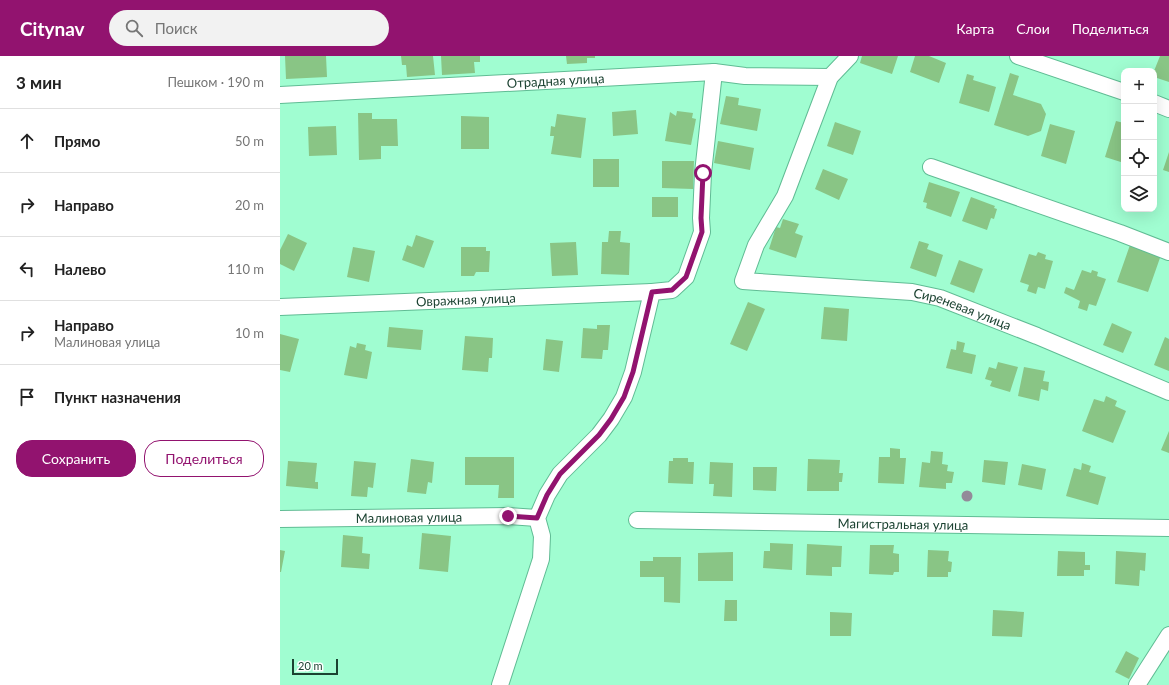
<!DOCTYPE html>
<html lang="ru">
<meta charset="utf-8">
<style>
body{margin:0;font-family:Lato,sans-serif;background:#f2f2f2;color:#222}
.controls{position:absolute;right:12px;top:12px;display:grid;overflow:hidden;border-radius:8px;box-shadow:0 4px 16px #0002}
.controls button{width:36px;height:36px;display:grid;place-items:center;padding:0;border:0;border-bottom:1px solid #e0e0e0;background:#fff;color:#222;font:20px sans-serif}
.scale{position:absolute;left:12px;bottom:10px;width:46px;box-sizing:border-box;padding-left:4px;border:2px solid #1b4231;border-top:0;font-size:11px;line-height:14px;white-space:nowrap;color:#1b4231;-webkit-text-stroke:3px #fff;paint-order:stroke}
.stop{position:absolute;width:12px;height:12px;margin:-9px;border:3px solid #92136f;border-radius:50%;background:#fff}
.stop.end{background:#92136f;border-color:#fff;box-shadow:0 1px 4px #0008}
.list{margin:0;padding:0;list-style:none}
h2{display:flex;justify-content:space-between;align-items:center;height:52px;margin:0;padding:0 16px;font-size:17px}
h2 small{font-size:13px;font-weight:400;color:#767676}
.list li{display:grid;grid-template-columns:26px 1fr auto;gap:12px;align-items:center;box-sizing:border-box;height:64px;padding:0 16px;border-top:1px solid #e0e0e0}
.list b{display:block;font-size:15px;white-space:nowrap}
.list p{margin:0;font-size:13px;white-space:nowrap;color:#767676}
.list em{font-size:13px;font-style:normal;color:#767676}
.actions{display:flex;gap:8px;padding:12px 16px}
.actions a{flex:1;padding:9px 0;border:1px solid #92136f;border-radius:16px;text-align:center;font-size:14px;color:#92136f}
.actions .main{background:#92136f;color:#fff}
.icon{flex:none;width:22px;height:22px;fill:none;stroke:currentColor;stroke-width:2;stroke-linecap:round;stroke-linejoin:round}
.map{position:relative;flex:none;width:889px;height:629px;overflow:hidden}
header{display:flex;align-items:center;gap:24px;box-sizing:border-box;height:56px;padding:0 20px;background:#92136f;color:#fff}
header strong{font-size:19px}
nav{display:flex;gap:22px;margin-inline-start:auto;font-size:14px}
.search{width:280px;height:36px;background:#f2f2f2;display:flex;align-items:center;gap:10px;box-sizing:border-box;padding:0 14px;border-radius:22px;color:#767676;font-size:15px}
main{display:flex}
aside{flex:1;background:#fff}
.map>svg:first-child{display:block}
.building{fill:#89c585}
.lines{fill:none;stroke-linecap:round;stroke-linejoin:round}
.minor-casing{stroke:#60bc94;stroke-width:18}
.minor{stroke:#fff;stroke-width:16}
.tree{fill:#938a99}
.route{stroke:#92136f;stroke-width:5}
.labels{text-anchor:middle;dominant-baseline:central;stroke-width:3;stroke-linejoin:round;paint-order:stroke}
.street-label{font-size:13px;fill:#1b4231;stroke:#fff}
</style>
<header>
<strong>Citynav</strong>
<div class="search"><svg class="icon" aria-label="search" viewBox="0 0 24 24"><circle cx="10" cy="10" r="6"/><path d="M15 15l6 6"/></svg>Поиск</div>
<nav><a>Карта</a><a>Слои</a><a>Поделиться</a></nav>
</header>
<main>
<aside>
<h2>3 мин<small>Пешком · 190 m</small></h2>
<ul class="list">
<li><svg class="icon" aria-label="ahead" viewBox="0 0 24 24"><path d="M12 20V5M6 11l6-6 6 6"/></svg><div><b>Прямо</b></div><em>50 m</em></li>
<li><svg class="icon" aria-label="right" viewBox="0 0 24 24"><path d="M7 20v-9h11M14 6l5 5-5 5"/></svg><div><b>Направо</b></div><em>20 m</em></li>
<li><svg class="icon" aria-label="left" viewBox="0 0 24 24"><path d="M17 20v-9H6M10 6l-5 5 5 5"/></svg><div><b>Налево</b></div><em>110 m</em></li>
<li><svg class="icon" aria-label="right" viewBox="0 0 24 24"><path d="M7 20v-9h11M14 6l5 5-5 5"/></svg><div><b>Направо</b><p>Малиновая улица</p></div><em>10 m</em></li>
<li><svg class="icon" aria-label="arrive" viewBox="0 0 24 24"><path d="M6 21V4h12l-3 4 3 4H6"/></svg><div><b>Пункт назначения</b></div></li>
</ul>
<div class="actions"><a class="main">Сохранить</a><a>Поделиться</a></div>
</aside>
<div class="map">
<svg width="889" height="629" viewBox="0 0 889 629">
<rect width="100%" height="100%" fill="#a0fdd1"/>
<path class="building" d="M 5,0 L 46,0 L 47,21 L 6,23 Z
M 121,0 L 153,0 L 155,19 L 127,21 L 126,9 L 122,9 Z
M 161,0 L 200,0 L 200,6 L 194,6 L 195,17 L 162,19 Z
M 286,0 L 315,0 L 315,2 L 307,2 L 307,7 L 287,8 Z
M 582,0 L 618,0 L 612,18 L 580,7 Z
M 635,0 L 649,0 L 666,7 L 659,27 L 630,16 Z
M 880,0 L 889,0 L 889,26 L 874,21 L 874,15 Z
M 730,17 L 739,20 L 733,39 L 761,48 L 766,58 L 761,75 L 748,80 L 714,69 Z
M 687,18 L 694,20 L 693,24 L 716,31 L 709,56 L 679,47 Z
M 446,40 L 459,42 L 458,49 L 481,53 L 477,75 L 440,68 Z
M 356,54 L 358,78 L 333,80 L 332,56 Z
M 397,55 L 413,57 L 412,62 L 416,63 L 411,89 L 385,85 L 390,56 L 396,60 Z
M 78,57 L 92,57 L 92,63 L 117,63 L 118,90 L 101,90 L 101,103 L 79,104 Z
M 277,58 L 306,62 L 301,102 L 271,98 L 274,80 L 270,80 L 271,70 L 275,71 Z
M 181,60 L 209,61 L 209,93 L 181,93 Z
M 836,65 L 844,67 L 844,107 L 825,101 Z
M 555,66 L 581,75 L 573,99 L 547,90 Z
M 770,68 L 795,75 L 786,108 L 761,100 Z
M 56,70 L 57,99 L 29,100 L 28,71 Z
M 438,85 L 474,92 L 470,114 L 434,107 Z
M 889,96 L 889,116 L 883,114 Z
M 313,103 L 339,103 L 339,131 L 313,131 Z
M 382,105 L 414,105 L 413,133 L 382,132 Z
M 543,113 L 568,123 L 559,144 L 535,133 Z
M 649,126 L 680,136 L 671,161 L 646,152 L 647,147 L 643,146 Z
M 372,141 L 398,141 L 398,161 L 372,161 Z
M 691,141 L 715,150 L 714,152 L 717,153 L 714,163 L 711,162 L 707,174 L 682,165 Z
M 503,163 L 519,168 L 515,177 L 523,180 L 516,202 L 489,193 L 496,171 L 500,172 Z
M 329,175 L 341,175 L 340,186 L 350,187 L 349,219 L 321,218 L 322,186 L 328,186 Z
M 8,178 L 27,187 L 14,215 L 0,208 L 0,194 Z
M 136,179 L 154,185 L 144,212 L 122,204 L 127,189 L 132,191 Z
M 639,185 L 649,188 L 647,193 L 663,199 L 656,221 L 630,212 Z
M 296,186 L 298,219 L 272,220 L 270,187 Z
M 850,189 L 881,199 L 868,236 L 837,226 Z
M 73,191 L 95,195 L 89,226 L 67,221 Z
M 181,191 L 206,191 L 206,195 L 210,195 L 209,216 L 196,216 L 194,220 L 181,220 Z
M 758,196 L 766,199 L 765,203 L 773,205 L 765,233 L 758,231 L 756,238 L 747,235 L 749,229 L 740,226 L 749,198 L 756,200 Z
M 679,204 L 703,213 L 694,237 L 670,228 Z
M 802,214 L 811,217 L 812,214 L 818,216 L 817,220 L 826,223 L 816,250 L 809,248 L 807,255 L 798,252 L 800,245 L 784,237 L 786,231 L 794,234 Z
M 468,246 L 485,253 L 467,295 L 450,288 Z
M 544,251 L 569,253 L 567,285 L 541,283 Z
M 832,267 L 852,276 L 843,297 L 823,289 Z
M 317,269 L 330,269 L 328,294 L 323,294 L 322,303 L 301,302 L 303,272 L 317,273 Z
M 109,271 L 143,274 L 141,294 L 107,291 Z
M 0,278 L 19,283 L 10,316 L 0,314 Z
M 185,280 L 213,282 L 212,302 L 209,302 L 208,316 L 182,314 Z
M 885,281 L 889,283 L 889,315 L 874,309 Z
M 266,283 L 283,285 L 279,316 L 263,314 Z
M 677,285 L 685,287 L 683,296 L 696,299 L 692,318 L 666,312 L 671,293 L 676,294 Z
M 77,287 L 86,289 L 85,294 L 92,296 L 87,323 L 64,319 L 70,290 L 76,292 Z
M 718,306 L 738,311 L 730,336 L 710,330 L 712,325 L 705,323 L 709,311 L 716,313 Z
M 744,311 L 765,315 L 763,325 L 769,326 L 768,335 L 761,333 L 759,345 L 738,340 Z
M 826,340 L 837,345 L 835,350 L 846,355 L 833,387 L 802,375 L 814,343 L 824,346 Z
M 889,375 L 889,397 L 881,394 Z
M 610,392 L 620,393 L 620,402 L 626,402 L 624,428 L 598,427 L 599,401 L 610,401 Z
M 651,395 L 663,396 L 662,408 L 668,409 L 667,415 L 674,416 L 672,427 L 666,427 L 666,433 L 639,431 L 642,406 L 650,407 Z
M 185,401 L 234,401 L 234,442 L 218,442 L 219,429 L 185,429 Z
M 393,402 L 408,402 L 408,406 L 414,406 L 413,428 L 388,427 L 389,405 L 393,405 Z
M 131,403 L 154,406 L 152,427 L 148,426 L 146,438 L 127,436 Z
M 528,403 L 560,404 L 559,417 L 563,417 L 562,426 L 559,426 L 559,435 L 527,435 Z
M 704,404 L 728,406 L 725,429 L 702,426 Z
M 8,405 L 37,407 L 35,426 L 38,426 L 38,433 L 6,430 Z
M 74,405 L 96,407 L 93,432 L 88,431 L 87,441 L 71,440 Z
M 430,406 L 453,407 L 452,441 L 433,440 L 434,428 L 429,428 Z
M 802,407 L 811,410 L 809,416 L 826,421 L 818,449 L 786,440 L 794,412 L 801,414 Z
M 742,408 L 766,413 L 762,434 L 738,429 Z
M 473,411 L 497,411 L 496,435 L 473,434 Z
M 142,477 L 171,480 L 168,516 L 139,513 Z
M 63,479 L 83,481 L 82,497 L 90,498 L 89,513 L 61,511 Z
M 490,487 L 513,488 L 512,514 L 483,512 L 484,495 L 490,495 Z
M 527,488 L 562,490 L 561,511 L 552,511 L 552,520 L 526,519 Z
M 590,489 L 614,489 L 613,497 L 619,498 L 619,516 L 614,516 L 613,519 L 589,518 Z
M 0,494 L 5,495 L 1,516 L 0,516 Z
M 648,494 L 669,495 L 668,505 L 672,506 L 671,516 L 668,516 L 668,521 L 647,521 Z
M 778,495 L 805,496 L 805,509 L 810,509 L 810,514 L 804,514 L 804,520 L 777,520 Z
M 836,495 L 866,497 L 865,515 L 860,514 L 859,530 L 835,528 Z
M 453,496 L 453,525 L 418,525 L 418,497 Z
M 373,501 L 401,501 L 400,547 L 384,546 L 384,521 L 360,521 L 360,505 L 373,505 Z
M 445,544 L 457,544 L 457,565 L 444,565 Z
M 713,554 L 744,556 L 742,581 L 712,580 Z
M 550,556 L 572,557 L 571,580 L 550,580 Z
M 846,595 L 859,602 L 849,623 L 835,616 Z"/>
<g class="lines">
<defs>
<g id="minor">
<path id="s1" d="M 570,0 L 550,21 L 505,140 L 476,189 L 463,225 L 632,236 L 660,242 L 757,280 L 889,336"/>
<path d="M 738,0 L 844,36"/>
<path id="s2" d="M 0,39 L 434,16 L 465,20 L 550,21"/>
<path d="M 874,47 L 889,53"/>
<path d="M 651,111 L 840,177 L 889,196"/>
<path id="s3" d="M 0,251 L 372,236"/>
<path id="s4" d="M 0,463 L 228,460 L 257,462"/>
<path id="s5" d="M 357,464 L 889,472"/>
<path d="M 220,629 L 261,503 L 262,480 L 257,462 L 267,439 L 280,418 L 319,379 L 331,363 L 344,341 L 353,316 L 372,236 L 392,234 L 406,221 L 422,176 L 421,162 L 423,117 L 434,16"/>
<path d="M 857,629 L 889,579"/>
</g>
</defs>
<use href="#minor" class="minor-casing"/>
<use href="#minor" class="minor"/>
</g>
<circle class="tree" cx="687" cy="440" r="5.5"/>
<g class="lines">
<path class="route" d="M 228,460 L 257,462 L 267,439 L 280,418 L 319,379 L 331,363 L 344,341 L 353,316 L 372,236 L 392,234 L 406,221 L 422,176 L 421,162 L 423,117"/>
</g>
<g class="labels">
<g class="street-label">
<text stroke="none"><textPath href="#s2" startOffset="276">Отрадная улица</textPath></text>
<text stroke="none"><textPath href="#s3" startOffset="186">Овражная улица</textPath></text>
<text stroke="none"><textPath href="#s1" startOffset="474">Сиреневая улица</textPath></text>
<text stroke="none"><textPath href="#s4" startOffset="129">Малиновая улица</textPath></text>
<text stroke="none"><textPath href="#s5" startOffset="266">Магистральная улица</textPath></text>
</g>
</g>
</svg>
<div class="controls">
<button>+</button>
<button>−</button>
<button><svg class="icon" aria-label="locate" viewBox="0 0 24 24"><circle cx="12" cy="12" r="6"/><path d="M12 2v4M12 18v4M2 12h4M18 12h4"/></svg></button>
<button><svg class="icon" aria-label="layers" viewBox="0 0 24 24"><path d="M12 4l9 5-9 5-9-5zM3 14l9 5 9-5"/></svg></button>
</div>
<div class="scale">20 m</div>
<div class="stop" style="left:423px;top:117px"></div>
<div class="stop end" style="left:228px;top:460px"></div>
</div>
</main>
